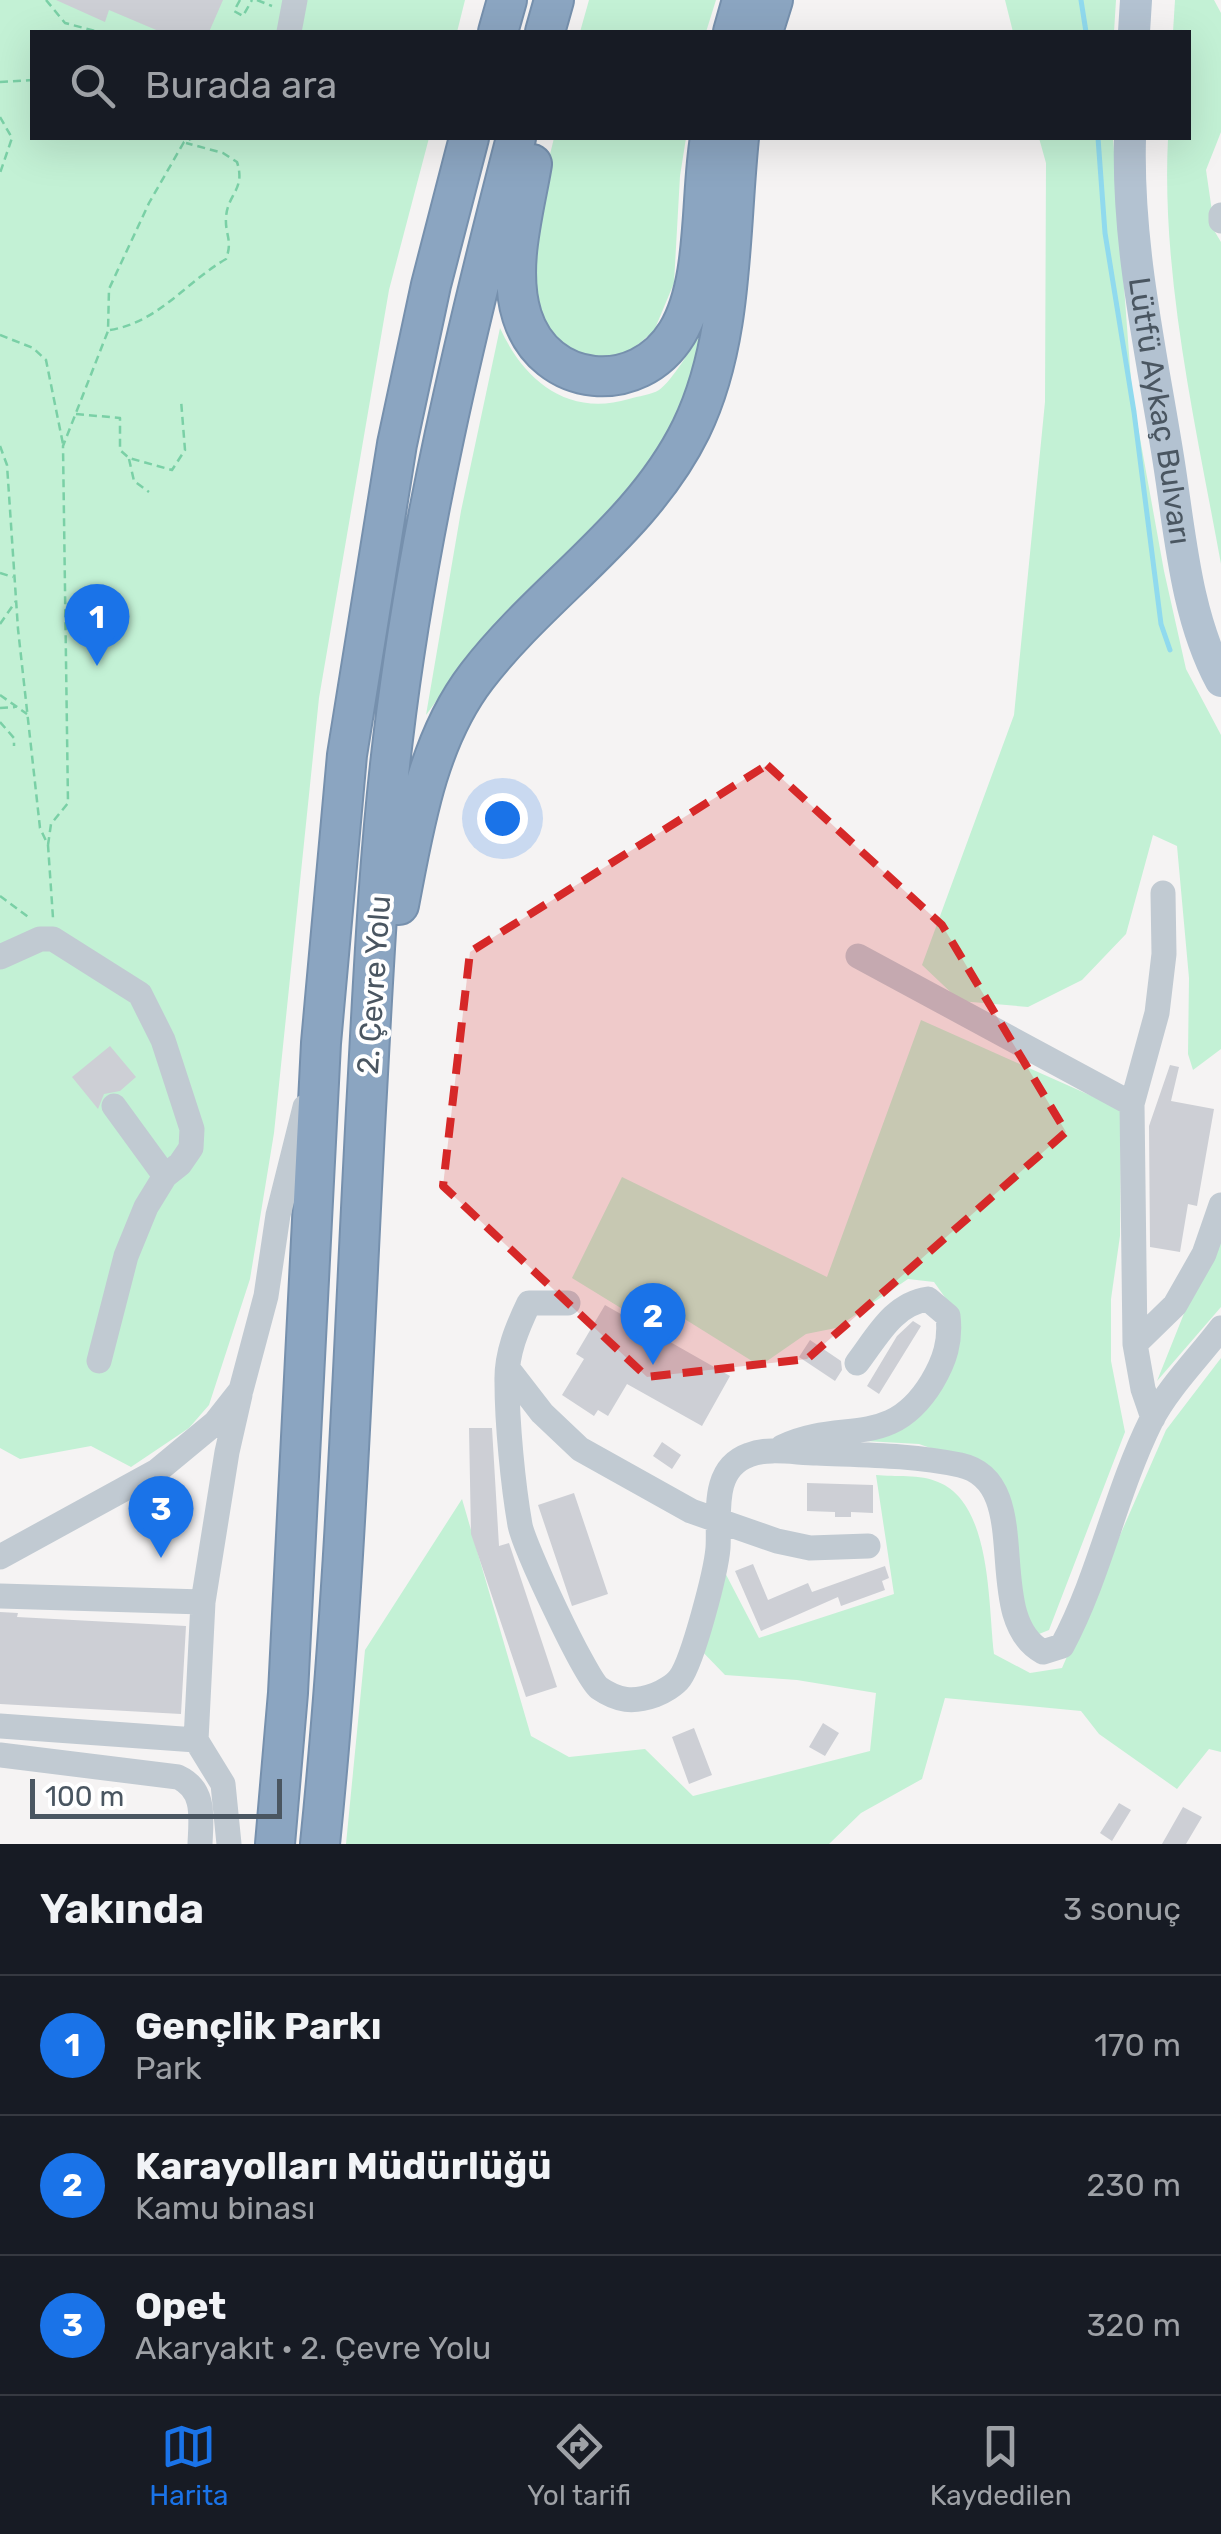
<!DOCTYPE html>
<html lang="tr">
<meta charset="utf-8">
<style>
body{margin:0;font-family:Rubik,sans-serif;background:#242831;color:#f1f3f6}
.scale{position:absolute;left:30px;bottom:25px;width:252px;box-sizing:border-box;padding-left:10px;border:5px solid #4a5661;border-top:0;font-size:28px;line-height:35px;white-space:nowrap;color:#4a5661;-webkit-text-stroke:8px #fff;paint-order:stroke}
.you{position:absolute;left:502px;top:818px;width:35px;height:35px;margin:-25px;border:8px solid #fff;border-radius:50%;background:#1a73e8;box-shadow:0 0 0 15px #1a73e833}
.badge{display:grid;place-items:center;width:65px;height:65px;border-radius:50%;background:#1a73e8;color:#fff;font-size:32px;font-weight:700}
.pin{position:absolute;translate:-50% -82px;filter:drop-shadow(0 2px 5px #0008)}
.pin::after{content:'';position:absolute;top:52px;width:35px;height:30px;background:inherit;clip-path:polygon(0 0,100% 0,50% 100%)}
.list{margin:0;padding:0;list-style:none}
h2{display:flex;justify-content:space-between;align-items:center;height:130px;margin:0;padding:0 40px;font-size:42px}
h2 small{font-size:32px;font-weight:400;color:#9ea1a6}
.list li{display:grid;grid-template-columns:65px 1fr auto;gap:30px;align-items:center;box-sizing:border-box;height:140px;padding:0 40px;border-top:2px solid #363941}
.list b{display:block;font-size:38px;white-space:nowrap}
.list p{margin:0;font-size:32px;white-space:nowrap;color:#9ea1a6}
.list em{font-size:32px;font-style:normal;color:#9ea1a6}
.icon{flex:none;width:55px;height:55px;fill:none;stroke:currentColor;stroke-width:2;stroke-linecap:round;stroke-linejoin:round}
.map{position:relative;flex:none;width:1221px;height:1844px;overflow:hidden}
.search{position:absolute;background:#171b24;box-shadow:0 10px 40px #0002;left:30px;right:30px;top:30px;height:110px;display:flex;align-items:center;gap:25px;box-sizing:border-box;padding:0 35px;border-radius:0px;color:#9ea1a6;font-size:38px}
.sheet{height:550px;background:#171b24}
nav{display:flex;justify-content:space-around;align-items:center;box-sizing:border-box;height:140px;border-top:2px solid #363941;background:#171b24;font-size:28px;color:#9ea1a6}
nav a{display:grid;justify-items:center;gap:5px}
nav .on{color:#1a73e8}
.map>svg:first-child{display:block}
.green{fill:#c3f1d5}
.lines{fill:none;stroke-linecap:round;stroke-linejoin:round}
.stream{stroke:#90daee;stroke-width:5}
.building{fill:#cdcfd5}
.highway-casing{stroke:#7690ad;stroke-width:42}
.path{stroke:#7ad0a6;stroke-width:2.5;stroke-dasharray:8 5;stroke-linecap:butt}
.minor{stroke:#c1cad2;stroke-width:25}
.major{stroke:#b3c2d1;stroke-width:32}
.highway{stroke:#8ba5c1;stroke-width:38}
.marked{fill:#d62828;fill-opacity:0.2;stroke:#d62828;stroke-width:8;stroke-dasharray:20 12;stroke-linejoin:round}
.labels{text-anchor:middle;dominant-baseline:central;stroke-width:8;stroke-linejoin:round;paint-order:stroke}
.street-label{font-size:30px;fill:#4a5661;stroke:#fff}
</style>
<div class="map">
<svg width="1221" height="1844" viewBox="0 0 1221 1844">
<rect width="100%" height="100%" fill="#f5f3f3"/>
<path class="green" d="M 0,0 L 465,0 L 457,32 L 32,32 L 32,138 L 429,138 L 389,290 L 319,698 L 274,1133 L 250,1279 L 209,1405 L 189,1428 L 131,1467 L 91,1446 L 20,1459 L 0,1448 Z
M 589,0 L 716,0 L 706,32 L 580,32 Z
M 1005,0 L 1116,0 L 1114,32 L 1013,32 Z
M 1175,0 L 1214,0 L 1221,13 L 1221,132 L 1206,170 L 1215,232 L 1221,242 L 1221,564 C 1196,427 1161,276 1168,138 L 1188,138 L 1188,32 L 1173,32 Z
M 554,138 L 686,138 L 680,176 L 674,283 L 654,331 L 623,357 L 592,362 L 554,349 L 534,313 L 529,240 Z
M 1039,138 L 1113,138 L 1132,394 L 1164,571 L 1186,669 L 1221,735 L 1221,1049 L 1193,1070 L 1188,1054 L 1189,978 L 1177,846 L 1153,835 L 1126,934 L 1082,980 L 1028,1007 L 960,1001 L 922,965 L 1014,715 L 1045,402 L 1046,163 Z
M 500,328 C 524,381 568,417 629,399 C 638,396 651,395 659,390 C 672,381 691,348 701,334 L 692,379 L 666,439 L 622,507 L 462,666 L 426,715 L 461,511 Z
M 921,1020 L 1121,1109 L 1120,1236 L 1111,1299 L 1111,1361 L 1125,1432 L 1049,1630 L 1039,1634 L 1028,1628 L 976,1464 L 919,1444 L 865,1441 L 920,1409 L 949,1303 L 934,1282 L 908,1279 L 836,1328 L 806,1334 L 760,1366 L 675,1313 L 655,1329 L 572,1278 L 622,1177 L 827,1277 Z
M 1221,1240 L 1221,1307 L 1157,1381 L 1191,1296 Z
M 1221,1358 L 1221,1752 L 1209,1749 L 1177,1789 L 1099,1734 L 1081,1711 L 945,1698 L 922,1779 L 861,1813 L 829,1844 L 346,1844 L 365,1650 L 462,1499 L 531,1736 L 569,1757 L 645,1749 L 693,1796 L 870,1751 L 876,1693 L 797,1680 L 725,1675 L 697,1646 L 720,1563 L 759,1638 L 894,1594 L 876,1475 C 894,1477 921,1474 938,1482 C 992,1503 988,1605 994,1654 L 1030,1673 L 1062,1668 L 1166,1430 Z"/>
<g class="lines">
<path class="stream" d="M 1081,0 L 1086,32
M 1098,138 L 1105,233 L 1134,412 L 1161,624 L 1170,650"/>
</g>
<path class="building" d="M 56,0 L 223,0 L 209,32 L 161,32 L 109,10 L 105,22 Z
M 110,1046 L 136,1077 L 120,1091 L 104,1094 L 98,1109 L 72,1077 Z
M 1170,1065 L 1179,1067 L 1171,1101 L 1214,1109 L 1197,1206 L 1188,1204 L 1180,1252 L 1150,1247 L 1149,1126 Z
M 605,1305 L 730,1376 L 702,1426 L 627,1384 L 608,1416 L 598,1410 L 594,1416 L 562,1395 L 584,1359 L 576,1354 Z
M 913,1321 L 921,1326 L 879,1394 L 867,1386 L 897,1336 Z
M 810,1340 L 841,1361 L 842,1370 L 835,1381 L 799,1357 Z
M 469,1428 L 492,1428 L 499,1546 L 509,1543 L 557,1687 L 526,1697 L 471,1534 Z
M 662,1442 L 681,1455 L 672,1469 L 653,1456 Z
M 807,1483 L 873,1485 L 873,1513 L 851,1512 L 851,1517 L 835,1517 L 835,1512 L 807,1511 Z
M 574,1493 L 608,1594 L 572,1606 L 538,1505 Z
M 753,1564 L 768,1600 L 808,1583 L 812,1592 L 885,1566 L 889,1578 L 882,1581 L 885,1590 L 841,1606 L 838,1597 L 761,1631 L 735,1571 Z
M 0,1612 L 18,1613 L 17,1617 L 186,1626 L 181,1714 L 0,1704 Z
M 823,1723 L 839,1733 L 825,1756 L 809,1747 Z
M 694,1728 L 712,1775 L 689,1784 L 672,1737 Z
M 1119,1803 L 1131,1810 L 1112,1841 L 1100,1833 Z
M 1183,1807 L 1202,1817 L 1186,1844 L 1162,1844 Z"/>
<g class="lines">
<defs>
<path id="highway" d="M 498,32 L 507,0
M 545,32 L 554,0
M 733,32 L 742,0
M 763,32 L 773,0
M 532,164 C 524,212 507,268 522,316 C 545,389 638,397 677,333 C 708,282 700,196 710,138
M 399,905 C 414,827 427,741 477,676 C 543,590 642,529 691,429 C 734,341 729,233 739,138
M 275,1844 L 288,1693 L 321,1043 L 347,755 L 397,444 L 431,285 L 469,138
M 320,1844 C 345,1600 353,1355 366,1110 C 373,986 378,862 393,739 C 417,536 465,335 516,138"/>
</defs>
<use href="#highway" class="highway-casing"/>
<path class="path" d="M 46,0 L 65,23 L 99,32
M 240,0 L 234,11 L 243,16 L 252,0
M 257,0 L 272,6
M 0,82 L 32,80
M 0,117 L 12,138 L 0,173
M 110,330 C 159,322 186,282 226,259 C 233,240 225,235 226,218 C 227,194 246,190 237,162 L 223,153 L 186,143
M 0,335 L 33,348 L 46,360 L 63,444
M 76,414 L 120,418 L 120,450 L 129,458 L 172,470 L 185,450 L 181,400
M 0,446 L 7,465 L 18,629 L 40,828 L 48,845 L 53,918
M 129,459 L 134,481 L 149,492
M 0,573 L 13,577
M 0,624 L 16,601
M 0,695 L 27,714
M 0,708 L 15,707
M 0,722 L 14,738 L 14,746
M 48,845 L 51,824 L 68,803 L 63,446 L 108,331 L 109,289 L 149,203 L 184,142 L 193,138
M 0,896 L 31,919"/>
<path class="minor" d="M 289,32 L 295,0
M 1221,215 L 1221,221
M 858,956 L 1132,1104 L 1135,1344 L 1143,1389 L 1153,1418
M 0,957 L 40,939 L 53,939 L 140,994 L 163,1040 L 192,1129 L 191,1148 L 180,1164 L 165,1176 L 146,1207 L 126,1256 L 99,1361
M 1132,1104 L 1157,1013 L 1164,954 L 1163,893
M 114,1106 L 165,1176
M 568,1303 L 529,1303 C 517,1328 506,1354 507,1382 C 507,1423 513,1485 520,1525 C 524,1546 585,1677 599,1688 C 618,1701 633,1703 655,1695 C 663,1692 675,1685 680,1678 C 693,1660 716,1572 718,1548 C 720,1516 710,1469 749,1455 C 769,1447 796,1453 817,1453 C 865,1455 913,1455 960,1465 C 1038,1482 979,1617 1043,1652 L 1062,1646 C 1100,1575 1115,1494 1151,1421 C 1168,1388 1199,1357 1221,1328
M 1135,1344 L 1175,1305 L 1204,1254 L 1221,1205
M 508,1369 L 542,1413 L 580,1449 L 691,1511 L 777,1541 L 810,1548 L 868,1546
M 782,1447 C 843,1418 890,1451 932,1382 C 945,1360 951,1341 948,1316 L 928,1299 C 893,1304 877,1337 857,1363
M 0,1557 L 157,1471 L 215,1423 L 241,1390 L 266,1296 L 278,1215 L 305,1107
M 0,1596 L 203,1602
M 0,1726 L 196,1740 L 223,1784 L 229,1844
M 196,1740 L 203,1602 L 227,1452 L 240,1395
M 0,1755 L 178,1777 C 206,1790 201,1818 200,1844"/>
<g class="major">
<path d="M 1134,32 L 1136,0"/>
<path id="s1" d="M 1130,138 C 1127,246 1151,351 1168,457 C 1180,531 1185,614 1221,681"/>
</g>
<use href="#highway" class="highway"/>
</g>
<path class="marked" d="M 767,765 L 942,925 L 1066,1132 L 807,1359 L 647,1377 L 443,1186 L 470,952 Z"/>
<g class="labels">
<g class="street-label">
<text stroke="none"><textPath href="#s1" startOffset="275">Lütfü Aykaç Bulvarı</textPath></text>
<text transform="translate(374 985) rotate(-86)">2. Çevre Yolu</text>
</g>
</g>
</svg>
<div class="scale">100 m</div>
<div class="you"></div>
<div class="pin badge" style="left:97px;top:666px">1</div>
<div class="pin badge" style="left:653px;top:1365px">2</div>
<div class="pin badge" style="left:161px;top:1558px">3</div>
<div class="search"><svg class="icon" aria-label="search" viewBox="0 0 24 24"><circle cx="10" cy="10" r="6"/><path d="M15 15l6 6"/></svg>Burada ara</div>
</div>
<section class="sheet">
<h2>Yakında<small>3 sonuç</small></h2>
<ul class="list">
<li><span class="badge">1</span><div><b>Gençlik Parkı</b><p>Park</p></div><em>170 m</em></li>
<li><span class="badge">2</span><div><b>Karayolları Müdürlüğü</b><p>Kamu binası</p></div><em>230 m</em></li>
<li><span class="badge">3</span><div><b>Opet</b><p>Akaryakıt · 2. Çevre Yolu</p></div><em>320 m</em></li>
</ul>
</section>
<nav>
<a class="on"><svg class="icon" aria-label="map" viewBox="0 0 24 24"><path d="M3 6l6-2 6 2 6-2v14l-6 2-6-2-6 2zM9 4v14M15 6v14"/></svg>Harita</a>
<a><svg class="icon" aria-label="directions" viewBox="0 0 24 24"><path d="M12 3l9 9-9 9-9-9zM9 14v-3h6M13 9l2 2-2 2"/></svg>Yol tarifi</a>
<a><svg class="icon" aria-label="saved" viewBox="0 0 24 24"><path d="M7 4h10v16l-5-4-5 4z"/></svg>Kaydedilen</a>
</nav>
